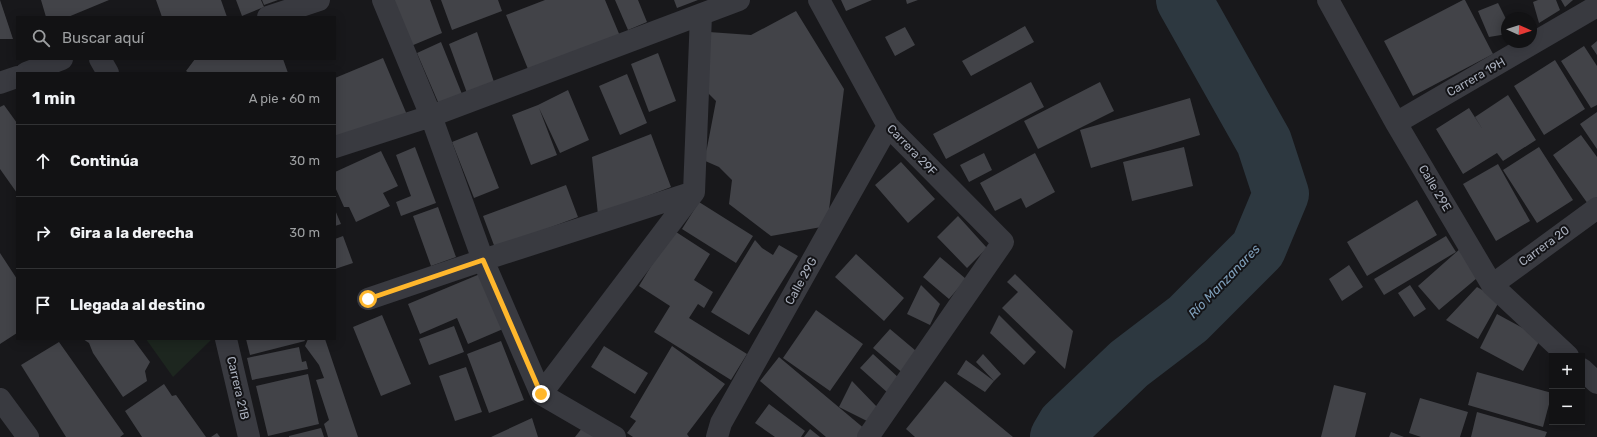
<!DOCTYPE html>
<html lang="es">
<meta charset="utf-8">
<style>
body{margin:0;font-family:Rubik,sans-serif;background:#1f2022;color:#f1f3f6}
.controls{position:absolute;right:12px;bottom:12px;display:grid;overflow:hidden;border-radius:0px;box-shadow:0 2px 10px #0003}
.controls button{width:36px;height:36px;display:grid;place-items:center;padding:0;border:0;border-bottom:1px solid #313234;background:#121214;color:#f1f3f6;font:20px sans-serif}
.compass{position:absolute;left:1501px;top:12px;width:36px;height:36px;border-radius:50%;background:#121214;box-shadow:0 2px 10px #0003;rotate:93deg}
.stop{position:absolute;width:12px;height:12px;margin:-9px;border:3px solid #ffb72c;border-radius:50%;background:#fff}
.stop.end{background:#ffb72c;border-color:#fff;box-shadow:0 1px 4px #0008}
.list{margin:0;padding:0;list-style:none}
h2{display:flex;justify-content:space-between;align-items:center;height:52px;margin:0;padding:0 16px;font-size:17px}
h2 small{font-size:13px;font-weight:400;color:#9c9ea0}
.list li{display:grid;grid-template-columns:26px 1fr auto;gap:12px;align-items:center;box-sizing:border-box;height:72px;padding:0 16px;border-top:1px solid #313234}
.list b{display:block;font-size:15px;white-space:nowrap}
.list em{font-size:13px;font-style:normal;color:#9c9ea0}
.icon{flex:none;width:22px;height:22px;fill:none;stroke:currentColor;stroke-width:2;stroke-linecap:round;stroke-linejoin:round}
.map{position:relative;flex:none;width:1597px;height:437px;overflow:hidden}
.search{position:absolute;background:#121214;box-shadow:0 2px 10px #0003;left:16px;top:16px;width:320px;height:44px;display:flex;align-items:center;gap:10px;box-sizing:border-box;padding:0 14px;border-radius:0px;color:#9c9ea0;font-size:15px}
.panel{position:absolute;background:#121214;box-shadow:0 2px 10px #0003;left:16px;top:72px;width:320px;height:268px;border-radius:0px}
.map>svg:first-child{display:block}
.green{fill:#1d261f}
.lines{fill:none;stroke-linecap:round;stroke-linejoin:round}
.river{stroke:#2d3840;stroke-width:56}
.building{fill:#424348}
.minor{stroke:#393a40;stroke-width:22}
.route{stroke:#ffb72c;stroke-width:5}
.labels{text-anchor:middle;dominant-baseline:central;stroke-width:4;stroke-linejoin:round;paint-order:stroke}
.street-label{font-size:12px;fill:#a9afbc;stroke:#131316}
.water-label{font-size:13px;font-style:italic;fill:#7e9eb9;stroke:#131316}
</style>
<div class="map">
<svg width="1597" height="437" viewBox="0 0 1597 437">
<rect width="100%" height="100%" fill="#18181b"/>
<path class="green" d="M 146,339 L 212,339 L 173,377 Z"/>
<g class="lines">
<path class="river" d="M 1058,437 L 1065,425 L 1129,364 L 1188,319 L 1258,249 L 1281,194 L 1264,142 L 1184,0"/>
</g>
<path class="building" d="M 0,0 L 13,39 L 0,39 Z
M 41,0 L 109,0 L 68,17 L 46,17 Z
M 156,0 L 221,0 L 227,17 L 162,17 Z
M 236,0 L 261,0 L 264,7 L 242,16 Z
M 262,0 L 278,0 L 264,5 Z
M 394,0 L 430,0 L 442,33 L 411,46 Z
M 441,0 L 498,0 L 502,11 L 452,30 Z
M 545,0 L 605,0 L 620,36 L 530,74 L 506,15 Z
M 615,0 L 638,0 L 647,22 L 628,30 Z
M 674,0 L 698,0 L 677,8 Z
M 841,0 L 872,0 L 846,11 Z
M 906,0 L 918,0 L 907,4 Z
M 1463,0 L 1465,0 L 1493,54 L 1413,96 L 1384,41 Z
M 1538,0 L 1556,0 L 1560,10 L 1539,23 L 1533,2 Z
M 1561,0 L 1573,0 L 1565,7 Z
M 1498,3 L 1507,21 L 1507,34 L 1489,37 L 1478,11 Z
M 796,11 L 844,89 L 827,226 L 771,236 L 729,204 L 732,180 L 719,167 L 703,160 L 707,148 L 716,101 L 704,89 L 709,32 L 751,35 Z
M 1025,26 L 1034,42 L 971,76 L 962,61 Z
M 905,27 L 915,45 L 895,56 L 885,37 Z
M 477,32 L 494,82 L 467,93 L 449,44 Z
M 1597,41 L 1597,55 L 1591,46 Z
M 441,42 L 464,99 L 441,109 L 417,53 Z
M 1584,46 L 1597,66 L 1597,105 L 1591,108 L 1561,61 Z
M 658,53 L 676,101 L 649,112 L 631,64 Z
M 383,58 L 410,122 L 335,144 L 335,78 Z
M 195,59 L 283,59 L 288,73 L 189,73 L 186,71 Z
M 1555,60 L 1585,109 L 1544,135 L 1514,86 Z
M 627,74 L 647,123 L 620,135 L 599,86 Z
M 1031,82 L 1044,107 L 946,159 L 933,134 Z
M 1100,82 L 1114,111 L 1038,149 L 1024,121 Z
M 568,90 L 589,140 L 560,153 L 539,108 L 557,155 L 531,165 L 512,115 L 538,105 Z
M 1508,95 L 1536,140 L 1503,161 L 1497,153 L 1463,174 L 1436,129 L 1469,108 L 1483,130 L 1475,117 Z
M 1190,98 L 1200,135 L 1091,168 L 1080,130 Z
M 4,105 L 17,123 L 17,193 L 0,169 L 0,107 Z
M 1597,112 L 1597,149 L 1580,124 Z
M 477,132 L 499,188 L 474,198 L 452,142 Z
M 651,134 L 671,187 L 598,215 L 592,157 Z
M 1581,135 L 1597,157 L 1597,197 L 1588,204 L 1553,155 Z
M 415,147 L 436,203 L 401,216 L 396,202 L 411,196 L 396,155 Z
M 1184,147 L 1193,186 L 1132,201 L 1123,162 Z
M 1539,147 L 1573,200 L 1537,223 L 1503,170 Z
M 381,151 L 398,186 L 383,193 L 390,206 L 356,222 L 349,207 L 344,207 L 335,187 L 335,172 Z
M 984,153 L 992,170 L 969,182 L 960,165 Z
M 1035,153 L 1055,192 L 1026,208 L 1021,198 L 995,211 L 980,183 Z
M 901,162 L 935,199 L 908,223 L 875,185 Z
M 1498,164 L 1530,221 L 1496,241 L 1463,184 Z
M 566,185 L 578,217 L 495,248 L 483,216 Z
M 1417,200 L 1437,235 L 1367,276 L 1347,242 Z
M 699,202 L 753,236 L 736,263 L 682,229 Z
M 438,207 L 456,257 L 431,266 L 413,216 Z
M 335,210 L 341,224 L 335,226 Z
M 958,216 L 987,248 L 967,268 L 937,237 Z
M 673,230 L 710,254 L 694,280 L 713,292 L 704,308 L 698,304 L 689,318 L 747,354 L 731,380 L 654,332 L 670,306 L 639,286 Z
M 343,236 L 353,263 L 335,269 L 335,239 Z
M 1446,236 L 1456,252 L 1384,295 L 1374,279 Z
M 755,240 L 762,248 L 773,255 L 779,245 L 798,256 L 749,335 L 711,312 Z
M 1461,248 L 1483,273 L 1439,310 L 1418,286 Z
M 0,253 L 17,279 L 17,333 L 0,344 Z
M 856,254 L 904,298 L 884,321 L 835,277 Z
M 940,257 L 966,279 L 949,299 L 923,277 Z
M 1349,265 L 1363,287 L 1342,301 L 1329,279 Z
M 480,274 L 503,329 L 468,344 L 457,318 L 420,334 L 408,304 Z
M 1015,274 L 1073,331 L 1065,369 L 1002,308 L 1018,292 L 1007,282 Z
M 921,285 L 940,304 L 930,325 L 907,314 Z
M 1410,285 L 1426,309 L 1414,317 L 1398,293 Z
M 1477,287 L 1500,300 L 1478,339 L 1446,320 Z
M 816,310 L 863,344 L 830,391 L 783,358 Z
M 1497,314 L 1541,338 L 1523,371 L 1480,348 Z
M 382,315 L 411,384 L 381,396 L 353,327 Z
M 999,315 L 1036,352 L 1024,365 L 990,333 Z
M 454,326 L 464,352 L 429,365 L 419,339 Z
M 890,329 L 922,356 L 905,375 L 873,348 Z
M 83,339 L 133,339 L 150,362 L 145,371 L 147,381 L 123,397 L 93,353 L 89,343 Z
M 246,339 L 304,339 L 305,341 L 250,355 Z
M 308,339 L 325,339 L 358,437 L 328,437 L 324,424 L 329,420 L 316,380 L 324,378 L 319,365 L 305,346 Z
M 501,341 L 524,400 L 489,413 L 467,354 Z
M 59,342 L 124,434 L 120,437 L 66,437 L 21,365 Z
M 604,346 L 648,373 L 635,394 L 591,367 Z
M 672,346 L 725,384 L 687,434 L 689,437 L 633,437 L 627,433 L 636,421 L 630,417 Z
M 299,347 L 302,362 L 306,361 L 308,369 L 252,380 L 247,358 Z
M 873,354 L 900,379 L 888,393 L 860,368 Z
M 983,354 L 1001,374 L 994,381 L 976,362 Z
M 779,357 L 866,430 L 860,437 L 826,437 L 760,381 Z
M 966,360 L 994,381 L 985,392 L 957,374 Z
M 466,367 L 482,412 L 455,421 L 439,376 Z
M 1477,372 L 1552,393 L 1543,427 L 1468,405 Z
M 308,374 L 319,424 L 268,436 L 256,386 Z
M 852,381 L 878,408 L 871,423 L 839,407 Z
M 945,381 L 1013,437 L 915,437 L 906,429 Z
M 164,384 L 172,396 L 176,395 L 206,437 L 142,437 L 125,411 Z
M 1334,385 L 1366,393 L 1355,437 L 1321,437 Z
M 1420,398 L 1468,412 L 1460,437 L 1421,437 L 1409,433 Z
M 769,404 L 805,431 L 801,437 L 775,437 L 755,423 Z
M 1477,412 L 1547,432 L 1545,437 L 1471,437 Z
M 532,418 L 538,437 L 491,437 Z
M 586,423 L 602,437 L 575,437 Z
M 321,428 L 324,437 L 289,437 L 289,436 Z
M 810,429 L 820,437 L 804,437 Z
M 1391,432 L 1404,437 L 1389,437 Z
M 217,433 L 220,437 L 211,437 Z"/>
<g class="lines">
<path class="minor" d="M 383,0 L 431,116 L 483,260 L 541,394 L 615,437
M 819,0 L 888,126 L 1003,242 L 868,437
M 1328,0 L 1396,123 L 1492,285 L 1568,356
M 268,17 L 319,0
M 100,59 L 108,73
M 26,73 L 62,59
M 0,83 L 17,77
M 1396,123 L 1597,6
M 335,147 L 431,116 L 739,0
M 1492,285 L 1597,208
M 368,299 L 483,260 L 694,192
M 226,339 L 249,437
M 1582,369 L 1597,383
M 541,394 L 694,192 L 701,15
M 0,399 L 28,437
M 717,437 L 721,423 L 888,126"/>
</g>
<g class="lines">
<path class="route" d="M 368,299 L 483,260 L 541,394"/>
</g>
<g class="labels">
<g class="street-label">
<text transform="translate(1476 77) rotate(-30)">Carrera 19H</text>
<text transform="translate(912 150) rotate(46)">Carrera 29F</text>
<text transform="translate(1435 188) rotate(59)">Calle 29E</text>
<text transform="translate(1544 246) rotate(-36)">Carrera 20</text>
<text transform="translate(801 281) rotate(-61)">Calle 29G</text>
<text transform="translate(238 388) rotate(77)">Carrera 21B</text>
</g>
<g class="water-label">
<text transform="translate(1224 281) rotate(-46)">Río Manzanares</text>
</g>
</g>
</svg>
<div class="controls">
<button>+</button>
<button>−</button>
</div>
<svg class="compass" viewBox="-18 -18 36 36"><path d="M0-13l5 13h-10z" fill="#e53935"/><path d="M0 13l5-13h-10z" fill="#9c9ea0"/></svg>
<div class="stop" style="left:368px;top:299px"></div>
<div class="stop end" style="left:541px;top:394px"></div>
<div class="search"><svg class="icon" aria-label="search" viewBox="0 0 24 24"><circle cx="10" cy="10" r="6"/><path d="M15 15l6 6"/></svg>Buscar aquí</div>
<section class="panel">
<h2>1 min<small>A pie · 60 m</small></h2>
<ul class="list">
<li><svg class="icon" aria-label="ahead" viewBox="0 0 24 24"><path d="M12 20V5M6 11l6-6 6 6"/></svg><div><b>Continúa</b></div><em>30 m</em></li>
<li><svg class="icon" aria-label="right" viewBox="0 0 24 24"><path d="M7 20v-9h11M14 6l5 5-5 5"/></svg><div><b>Gira a la derecha</b></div><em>30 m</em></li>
<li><svg class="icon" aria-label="arrive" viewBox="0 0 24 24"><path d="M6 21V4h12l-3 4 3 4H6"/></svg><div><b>Llegada al destino</b></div></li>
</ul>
</section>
</div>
